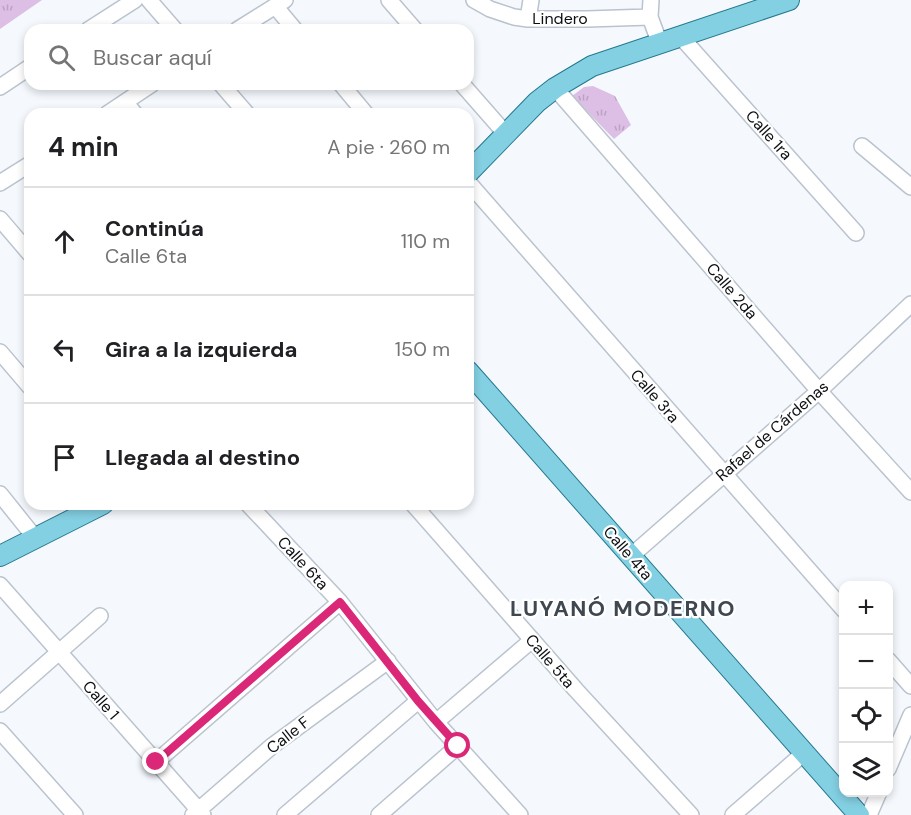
<!DOCTYPE html>
<html lang="es">
<meta charset="utf-8">
<style>
body{margin:0;font-family:"DM Sans",sans-serif;background:#f6f6f6;color:#202124}
.controls{position:absolute;right:18px;bottom:18px;display:grid;overflow:hidden;border-radius:12px;box-shadow:0 3px 9px #0003}
.controls button{width:54px;height:54px;display:grid;place-items:center;padding:0;border:0;border-bottom:2px solid #e0e0e0;background:#fff;color:#202124;font:30px sans-serif}
.stop{position:absolute;width:18px;height:18px;margin:-14px;border:4px solid #db2777;border-radius:50%;background:#fff}
.stop.end{background:#db2777;border-color:#fff;box-shadow:0 2px 6px #0008}
.list{margin:0;padding:0;list-style:none}
h2{display:flex;justify-content:space-between;align-items:center;height:78px;margin:0;padding:0 24px;font-size:26px}
h2 small{font-size:20px;font-weight:400;color:#757577}
.list li{display:grid;grid-template-columns:39px 1fr auto;gap:18px;align-items:center;box-sizing:border-box;height:108px;padding:0 24px;border-top:2px solid #e0e0e0}
.list b{display:block;font-size:22px;white-space:nowrap}
.list p{margin:0;font-size:20px;white-space:nowrap;color:#757577}
.list em{font-size:20px;font-style:normal;color:#757577}
.icon{flex:none;width:33px;height:33px;fill:none;stroke:currentColor;stroke-width:2;stroke-linecap:round;stroke-linejoin:round}
.map{position:relative;flex:none;width:911px;height:815px;overflow:hidden}
.search{position:absolute;background:#fff;box-shadow:0 3px 9px #0003;left:24px;top:24px;width:450px;height:66px;display:flex;align-items:center;gap:15px;box-sizing:border-box;padding:0 21px;border-radius:18px;color:#757577;font-size:22px}
.panel{position:absolute;background:#fff;box-shadow:0 3px 9px #0003;left:24px;top:108px;width:450px;height:402px;border-radius:18px}
.map>svg:first-child{display:block}
.grass{fill:url(#grass-tufts)}
.lines{fill:none;stroke-linecap:round;stroke-linejoin:round}
.minor-casing{stroke:#bac3ce;stroke-width:18}
.major-casing{stroke:#25788e;stroke-width:22}
.minor{stroke:#fff;stroke-width:15}
.major{stroke:#84d0e3;stroke-width:20}
.route{stroke:#db2777;stroke-width:8}
.labels{text-anchor:middle;dominant-baseline:central;stroke-width:4.5;stroke-linejoin:round;paint-order:stroke}
.street-label{font-size:16px;fill:#0c0f12;stroke:#fff}
.district-label{font-size:22px;font-weight:bold;letter-spacing:1.5px;fill:#3f4750;stroke:#fff}
</style>
<div class="map">
<svg width="911" height="815" viewBox="0 0 911 815">
<defs>
<pattern id="grass-tufts" width="24" height="20" patternUnits="userSpaceOnUse" patternTransform="scale(1.5)"><rect width="24" height="20" fill="#ddbee4"/><path d="M3 7l-1-3M5 7V3M7 7l1-3M15 17l-1-3M17 17v-4M19 17l1-3" fill="none" stroke="#bca2c3"/></pattern>
</defs>
<rect width="100%" height="100%" fill="#f5f9fe"/>
<path class="grass" d="M 0,0 L 42,0 L 0,29 Z
M 593,86 L 615,96 L 631,125 L 614,139 L 572,96 L 584,87 Z"/>
<g class="lines">
<defs>
<path id="minor" d="M 149,0 L 175,30
M 389,0 L 415,30
M 474,0 L 490,9 L 514,17 L 528,19 L 587,19 L 650,17
M 651,0 L 650,17 L 660,44
M 275,6 L 295,30
M 528,19 L 531,0
M 88,30 L 135,0
M 237,30 L 285,0
M 681,37 L 856,233
M 221,84 L 247,114
M 341,84 L 366,114
M 462,84 L 505,133
M 0,87 L 30,67
M 555,88 L 819,391 L 911,492
M 125,102 L 135,114
M 107,114 L 152,84
M 862,146 L 911,187
M 468,182 L 844,610
M 0,183 L 30,164
M 0,219 L 30,254
M 0,352 L 30,387
M 0,494 L 36,539
M 248,504 L 340,602 L 436,722 L 520,815
M 413,504 L 576,690 L 691,815
M 631,556 L 819,391 L 911,304
M 0,585 L 203,815
M 888,660 L 911,686
M 0,704 L 100,616
M 436,722 L 532,640
M 0,731 L 75,815
M 156,762 L 340,602
M 888,769 L 911,715
M 193,815 L 272,746 L 388,661
M 285,815 L 418,701
M 379,815 L 458,746
M 733,815 L 804,753
M 869,815 L 879,792"/>
<path id="major" d="M 468,173 L 537,102 L 555,88 L 592,66 L 789,0
M 468,371 L 859,815
M 0,556 L 103,504"/>
</defs>
<use href="#minor" class="minor-casing"/>
<use href="#major" class="major-casing"/>
<use href="#minor" class="minor"/>
<use href="#major" class="major"/>
</g>
<g class="lines">
<path class="route" d="M 156,762 L 340,602 L 418,701 L 458,746"/>
</g>
<g class="labels">
<g class="street-label">
<text x="560" y="18">Lindero</text>
<text transform="translate(769 135) rotate(48)">Calle 1ra</text>
<text transform="translate(732 291) rotate(49)">Calle 2da</text>
<text transform="translate(655 396) rotate(49)">Calle 3ra</text>
<text transform="translate(772 431) rotate(-41)">Rafael de Cárdenas</text>
<text transform="translate(628 553) rotate(49)">Calle 4ta</text>
<text transform="translate(303 563) rotate(47)">Calle 6ta</text>
<text transform="translate(550 661) rotate(49)">Calle 5ta</text>
<text transform="translate(101 700) rotate(49)">Calle 1</text>
<text transform="translate(288 735) rotate(-38)">Calle F</text>
</g>
<g class="district-label">
<text x="623" y="608">LUYANÓ MODERNO</text>
</g>
</g>
</svg>
<div class="controls">
<button>+</button>
<button>−</button>
<button><svg class="icon" aria-label="locate" viewBox="0 0 24 24"><circle cx="12" cy="12" r="6"/><path d="M12 2v4M12 18v4M2 12h4M18 12h4"/></svg></button>
<button><svg class="icon" aria-label="layers" viewBox="0 0 24 24"><path d="M12 4l9 5-9 5-9-5zM3 14l9 5 9-5"/></svg></button>
</div>
<div class="stop" style="left:458px;top:746px"></div>
<div class="stop end" style="left:156px;top:762px"></div>
<div class="search"><svg class="icon" aria-label="search" viewBox="0 0 24 24"><circle cx="10" cy="10" r="6"/><path d="M15 15l6 6"/></svg>Buscar aquí</div>
<section class="panel">
<h2>4 min<small>A pie · 260 m</small></h2>
<ul class="list">
<li><svg class="icon" aria-label="ahead" viewBox="0 0 24 24"><path d="M12 20V5M6 11l6-6 6 6"/></svg><div><b>Continúa</b><p>Calle 6ta</p></div><em>110 m</em></li>
<li><svg class="icon" aria-label="left" viewBox="0 0 24 24"><path d="M17 20v-9H6M10 6l-5 5 5 5"/></svg><div><b>Gira a la izquierda</b></div><em>150 m</em></li>
<li><svg class="icon" aria-label="arrive" viewBox="0 0 24 24"><path d="M6 21V4h12l-3 4 3 4H6"/></svg><div><b>Llegada al destino</b></div></li>
</ul>
</section>
</div>
